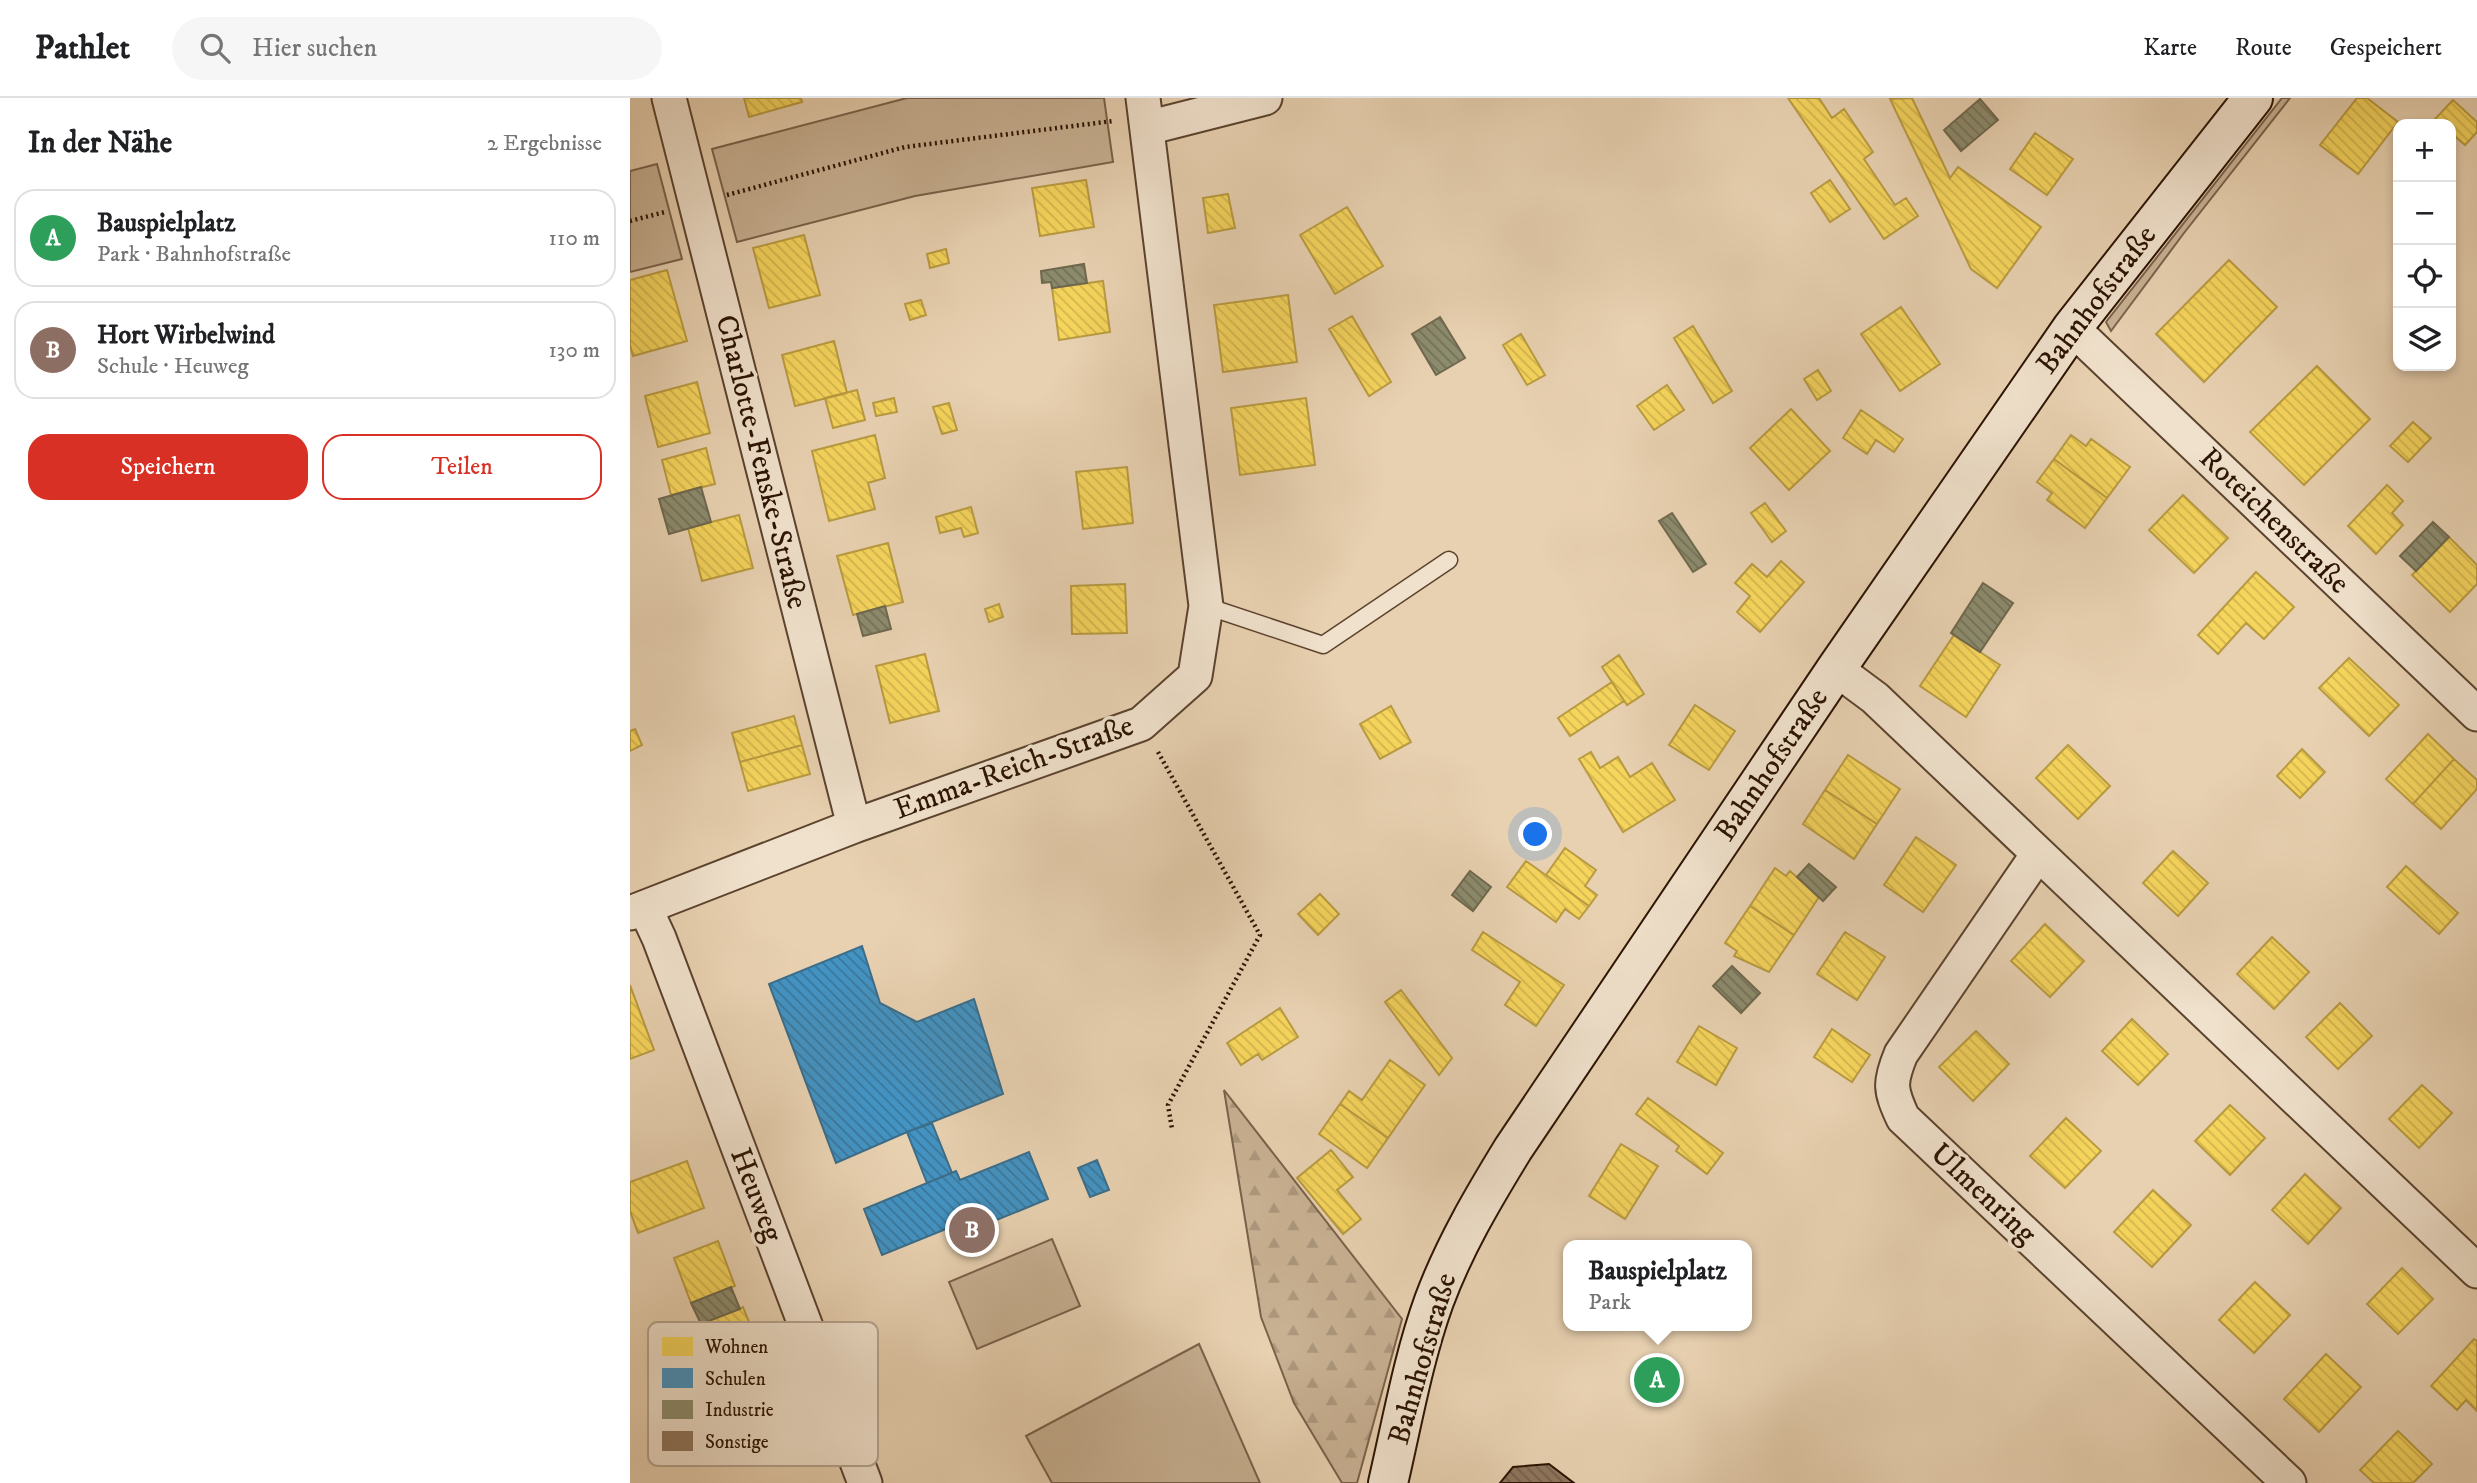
<!DOCTYPE html>
<html lang="de">
<meta charset="utf-8">
<style>
body{margin:0;font-family:"IM FELL DW Pica",serif;background:#f6f6f6;color:#202124}
.controls{position:absolute;right:21px;top:21px;display:grid;overflow:hidden;border-radius:14px;box-shadow:0 4px 10px #0003}
.controls button{width:63px;height:63px;display:grid;place-items:center;padding:0;border:0;border-bottom:2px solid #e0e0e0;background:#fff;color:#202124;font:35px sans-serif}
.you{position:absolute;left:906px;top:737px;width:24px;height:24px;margin:-18px;border:5px solid #fff;border-radius:50%;background:#1a73e8;box-shadow:0 0 0 10px #1a73e833}
.badge{display:grid;place-items:center;width:46px;height:46px;border-radius:50%;background:#d93025;color:#fff;font-size:23px;font-weight:700}
.pin{position:absolute;translate:-50% -50%;border:4px solid #fff;box-shadow:0 2px 7px #0006}
.popup{position:absolute;left:933px;top:1142px;width:189px;height:91px;box-sizing:border-box;display:grid;place-content:center;border-radius:14px;background:#fff;filter:drop-shadow(0 2px 5px #0005);font-size:23px;white-space:nowrap;color:#757577}
.popup b{font-size:26px;color:#202124}
.popup::after{content:'';position:absolute;left:50%;top:100%;margin-left:-14px;border:14px solid transparent;border-top-color:#fff}
.list{margin:0;padding:0;list-style:none}
h2{display:flex;justify-content:space-between;align-items:center;height:91px;margin:0;padding:0 28px;font-size:30px}
h2 small{font-size:23px;font-weight:400;color:#757577}
.list li{display:grid;grid-template-columns:46px 1fr auto;gap:21px;align-items:center;box-sizing:border-box;height:98px;margin:0 14px 14px;padding:0 14px;border:2px solid #e0e0e0;border-radius:21px}
.list b{display:block;font-size:26px;white-space:nowrap}
.list p{margin:0;font-size:23px;white-space:nowrap;color:#757577}
.list em{font-size:23px;font-style:normal;color:#757577}
.actions{display:flex;gap:14px;padding:21px 28px}
.actions a{flex:1;padding:16px 0;border:2px solid #d93025;border-radius:21px;text-align:center;font-size:24px;color:#d93025}
.actions .main{background:#d93025;color:#fff}
.icon{flex:none;width:38px;height:38px;fill:none;stroke:currentColor;stroke-width:2;stroke-linecap:round;stroke-linejoin:round}
.map{position:relative;flex:none;width:1847px;height:1385px;overflow:hidden}
header{display:flex;align-items:center;gap:42px;box-sizing:border-box;height:98px;padding:0 35px;background:#fff;border-bottom:2px solid #e0e0e0}
header strong{font-size:33px}
nav{display:flex;gap:38px;margin-inline-start:auto;font-size:24px}
.search{width:490px;height:63px;background:#f6f6f6;display:flex;align-items:center;gap:18px;box-sizing:border-box;padding:0 24px;border-radius:38px;color:#757577;font-size:26px}
main{display:flex}
aside{flex:1;background:#fff}
.map>svg:first-child{display:block}
.grass{fill:#c8b193;stroke:#7a624b;stroke-width:2}
.forest{fill:url(#forest-firs);stroke:#7a624b;stroke-width:2}
.homes{fill:url(#homes-back-hatch);stroke:#b99b41;stroke-width:2}
.schools{fill:url(#schools-back-hatch);stroke:#3c6d89;stroke-width:2}
.industry{fill:url(#industry-back-hatch);stroke:#6f684e;stroke-width:2}
.building{fill:url(#building-back-hatch);stroke:#2c1403;stroke-width:2}
.lines{fill:none;stroke-linecap:round;stroke-linejoin:round}
.lane-casing{stroke:#5b432e;stroke-width:19}
.street-casing{stroke:#5b432e;stroke-width:37}
.secondary-casing{stroke:#2c1403;stroke-width:42}
.path{stroke:#2c1403;stroke-width:4.5;stroke-dasharray:2 3.5;stroke-linecap:butt}
.lane{stroke:#f0e1cc;stroke-width:16}
.street{stroke:#f0e1cc;stroke-width:33}
.secondary{stroke:#f0e1cc;stroke-width:38}
.labels{text-anchor:middle;dominant-baseline:central;stroke-width:7;stroke-linejoin:round;paint-order:stroke}
.street-label{font-size:30px;fill:#2c1403;stroke:#f0e1cc}
.key{fill:#f0e1cc;stroke:#b5a490;stroke-width:2}
.key-label{font-size:19px;fill:#2c1403}
</style>
<header>
<strong>Pathlet</strong>
<div class="search"><svg class="icon" aria-label="search" viewBox="0 0 24 24"><circle cx="10" cy="10" r="6"/><path d="M15 15l6 6"/></svg>Hier suchen</div>
<nav><a>Karte</a><a>Route</a><a>Gespeichert</a></nav>
</header>
<main>
<aside>
<h2>In der Nähe<small>2 Ergebnisse</small></h2>
<ul class="list">
<li><span class="badge" style="background:#2e9e5b">A</span><div><b>Bauspielplatz</b><p>Park · Bahnhofstraße</p></div><em>110 m</em></li>
<li><span class="badge" style="background:#8d6e63">B</span><div><b>Hort Wirbelwind</b><p>Schule · Heuweg</p></div><em>130 m</em></li>
</ul>
<div class="actions"><a class="main">Speichern</a><a>Teilen</a></div>
</aside>
<div class="map">
<svg width="1847" height="1385" viewBox="0 0 1847 1385">
<defs>
<pattern id="forest-firs" width="22" height="20" patternUnits="userSpaceOnUse" patternTransform="scale(1.75)"><rect width="22" height="20" fill="#c8b193"/><path d="M5 1l3.5 6h-7zM16 11l3.5 6h-7z" fill="#ac977d"/></pattern>
<pattern id="homes-back-hatch" width="6" height="6" patternUnits="userSpaceOnUse" patternTransform="scale(1.75)"><rect width="6" height="6" fill="#f6d55c"/><path d="M-1 5l2 2M0 0l6 6M5-1l2 2" fill="none" stroke="#d3b64e"/></pattern>
<pattern id="schools-back-hatch" width="6" height="6" patternUnits="userSpaceOnUse" patternTransform="scale(1.75)"><rect width="6" height="6" fill="#4393c3"/><path d="M-1 5l2 2M0 0l6 6M5-1l2 2" fill="none" stroke="#38779c"/></pattern>
<pattern id="industry-back-hatch" width="6" height="6" patternUnits="userSpaceOnUse" patternTransform="scale(1.75)"><rect width="6" height="6" fill="#8c8c6e"/><path d="M-1 5l2 2M0 0l6 6M5-1l2 2" fill="none" stroke="#737158"/></pattern>
<pattern id="building-back-hatch" width="6" height="6" patternUnits="userSpaceOnUse" patternTransform="scale(1.75)"><rect width="6" height="6" fill="#8e765d"/><path d="M-1 5l2 2M0 0l6 6M5-1l2 2" fill="none" stroke="#74604b"/></pattern>
</defs>
<rect width="100%" height="100%" fill="#e8d1b1"/>
<filter id="stains"><feTurbulence type="fractalNoise" baseFrequency=".00286" numOctaves="4"/><feColorMatrix values="0 0 0 0 .2 0 0 0 0 .09 0 0 0 0 .02 0 0 0 .5 -.17"/></filter>
<radialGradient id="worn" r=".72"><stop offset=".6" stop-color="#630" stop-opacity="0"/><stop offset="1" stop-color="#630" stop-opacity=".3"/></radialGradient>
<path class="grass" d="M 277,0 L 474,0 L 483,64 L 285,98 L 107,144 L 82,51 Z
M 1652,0 L 1660,0 L 1554,135 L 1481,233 L 1476,224 Z
M 27,66 L 52,161 L 0,174 L 0,73 Z
M 422,1141 L 450,1208 L 347,1251 L 319,1184 Z
M 569,1246 L 630,1385 L 422,1385 L 396,1338 Z"/>
<path class="forest" d="M 594,992 L 772,1221 L 727,1385 L 712,1385 L 664,1305 L 631,1219 Z"/>
<path class="homes" d="M 114,0 L 171,0 L 172,4 L 119,19 Z
M 1158,0 L 1189,0 L 1202,20 L 1214,11 L 1243,54 L 1234,61 L 1265,107 L 1276,100 L 1288,118 L 1254,141 Z
M 1282,0 L 1320,80 L 1328,69 L 1411,129 L 1367,190 L 1341,171 L 1260,1 Z
M 1727,0 L 1737,0 L 1768,24 L 1728,76 L 1690,47 Z
M 1823,2 L 1847,24 L 1847,34 L 1835,47 L 1821,35 L 1821,26 L 1812,26 L 1805,21 Z
M 1405,35 L 1443,61 L 1417,97 L 1380,71 Z
M 456,82 L 464,129 L 410,138 L 402,90 Z
M 1200,82 L 1220,111 L 1200,124 L 1181,95 Z
M 598,96 L 605,130 L 578,135 L 573,100 Z
M 717,109 L 753,168 L 705,196 L 670,137 Z
M 174,137 L 190,197 L 139,210 L 123,150 Z
M 316,151 L 319,165 L 300,170 L 297,156 Z
M 1599,162 L 1647,209 L 1574,284 L 1526,236 Z
M 37,172 L 57,243 L 3,258 L 0,247 L 0,182 Z
M 473,183 L 480,234 L 429,242 L 422,190 Z
M 658,197 L 667,264 L 593,274 L 584,207 Z
M 291,202 L 296,217 L 280,222 L 275,206 Z
M 1271,209 L 1310,266 L 1270,293 L 1231,236 Z
M 722,218 L 761,284 L 739,298 L 699,231 Z
M 1063,228 L 1102,293 L 1083,305 L 1044,240 Z
M 891,236 L 915,277 L 897,287 L 873,247 Z
M 204,243 L 217,295 L 165,308 L 152,257 Z
M 1687,268 L 1740,321 L 1674,387 L 1620,334 Z
M 1188,272 L 1201,293 L 1187,302 L 1174,281 Z
M 67,284 L 80,335 L 28,349 L 15,298 Z
M 1037,287 L 1054,312 L 1024,332 L 1007,308 Z
M 227,292 L 235,322 L 203,330 L 195,300 Z
M 264,300 L 267,314 L 246,318 L 243,305 Z
M 676,300 L 685,367 L 610,377 L 601,310 Z
M 319,305 L 327,332 L 312,336 L 303,309 Z
M 1161,311 L 1200,353 L 1159,392 L 1120,350 Z
M 1231,312 L 1273,341 L 1264,354 L 1246,342 L 1237,356 L 1213,340 Z
M 1783,324 L 1801,340 L 1778,364 L 1760,348 Z
M 245,337 L 255,380 L 238,385 L 245,411 L 199,423 L 182,353 Z
M 1441,337 L 1456,348 L 1461,341 L 1500,369 L 1477,400 L 1424,361 Z
M 76,350 L 85,386 L 41,397 L 32,362 Z
M 1424,361 L 1477,400 L 1455,430 L 1417,402 L 1422,395 L 1407,384 Z
M 497,369 L 503,425 L 453,431 L 446,374 Z
M 1757,387 L 1773,403 L 1762,415 L 1773,427 L 1746,456 L 1718,428 Z
M 1553,397 L 1598,440 L 1564,475 L 1519,432 Z
M 1135,405 L 1156,433 L 1142,444 L 1121,415 Z
M 341,409 L 348,435 L 334,439 L 331,430 L 310,435 L 306,419 Z
M 109,417 L 123,470 L 72,483 L 58,430 Z
M 1819,439 L 1847,467 L 1847,486 L 1820,514 L 1782,477 Z
M 258,445 L 273,504 L 223,517 L 207,458 Z
M 1151,463 L 1174,484 L 1130,534 L 1107,514 L 1120,498 L 1105,485 L 1122,466 L 1137,479 Z
M 1626,474 L 1664,509 L 1634,541 L 1616,525 L 1588,556 L 1568,537 Z
M 495,486 L 497,535 L 442,536 L 441,488 Z
M 369,506 L 373,519 L 359,524 L 355,511 Z
M 1324,537 L 1370,567 L 1336,619 L 1290,588 Z
M 295,556 L 309,613 L 260,625 L 246,568 Z
M 989,557 L 1014,596 L 997,607 L 972,569 Z
M 1719,560 L 1769,607 L 1739,638 L 1689,590 Z
M 982,584 L 994,603 L 940,638 L 928,620 Z
M 1065,607 L 1105,633 L 1079,672 L 1039,647 Z
M 761,608 L 781,644 L 750,661 L 730,626 Z
M 164,618 L 172,647 L 110,664 L 102,635 Z
M 5,631 L 12,647 L 0,653 L 0,633 Z
M 1798,636 L 1824,661 L 1783,706 L 1756,681 Z
M 172,647 L 180,676 L 118,693 L 110,664 Z
M 1438,647 L 1480,688 L 1448,721 L 1406,680 Z
M 1672,651 L 1695,674 L 1670,700 L 1647,678 Z
M 961,654 L 970,670 L 988,659 L 1000,679 L 1022,665 L 1045,702 L 993,734 L 949,661 Z
M 1218,657 L 1270,691 L 1247,726 L 1195,692 Z
M 1824,661 L 1847,682 L 1847,691 L 1811,731 L 1783,706 Z
M 1195,692 L 1247,726 L 1224,761 L 1173,726 Z
M 1286,739 L 1326,767 L 1293,814 L 1254,787 Z
M 935,750 L 966,772 L 955,788 L 967,797 L 959,808 L 916,777 Z
M 1543,753 L 1578,785 L 1548,818 L 1513,785 Z
M 896,763 L 959,808 L 949,821 L 935,811 L 926,824 L 877,789 Z
M 1776,768 L 1828,815 L 1809,836 L 1757,789 Z
M 1145,770 L 1156,778 L 1160,773 L 1189,799 L 1164,837 L 1120,808 Z
M 690,796 L 709,816 L 688,837 L 668,816 Z
M 1120,808 L 1164,837 L 1139,874 L 1104,858 L 1107,853 L 1095,845 Z
M 1415,826 L 1454,863 L 1420,899 L 1381,863 Z
M 853,834 L 934,887 L 906,928 L 875,907 L 890,884 L 842,852 Z
M 1215,834 L 1255,859 L 1227,902 L 1187,876 Z
M 1642,839 L 1679,874 L 1644,911 L 1607,876 Z
M 0,887 L 24,952 L 0,961 Z
M 771,892 L 822,960 L 809,977 L 755,904 Z
M 1710,905 L 1742,938 L 1708,971 L 1676,939 Z
M 650,910 L 668,939 L 632,962 L 628,956 L 611,967 L 597,945 Z
M 1502,921 L 1538,956 L 1508,987 L 1472,953 Z
M 1069,928 L 1107,950 L 1086,987 L 1047,964 Z
M 1202,931 L 1240,957 L 1222,984 L 1184,959 Z
M 1346,933 L 1379,966 L 1343,1003 L 1309,969 Z
M 760,962 L 795,987 L 758,1040 L 710,1006 L 719,993 L 732,1002 Z
M 1792,987 L 1822,1015 L 1789,1050 L 1759,1021 Z
M 1018,1000 L 1093,1055 L 1077,1076 L 1046,1053 L 1049,1048 L 1006,1016 Z
M 710,1006 L 758,1040 L 737,1070 L 689,1036 Z
M 1600,1007 L 1635,1040 L 1600,1077 L 1565,1043 Z
M 1436,1020 L 1471,1053 L 1435,1090 L 1400,1058 Z
M 991,1046 L 1028,1068 L 995,1121 L 959,1098 Z
M 701,1052 L 723,1079 L 707,1092 L 731,1121 L 713,1136 L 667,1080 Z
M 57,1063 L 74,1110 L 8,1135 L 0,1113 L 0,1084 Z
M 1675,1076 L 1711,1110 L 1678,1146 L 1642,1112 Z
M 1523,1092 L 1561,1127 L 1522,1169 L 1484,1134 Z
M 88,1143 L 105,1188 L 61,1205 L 44,1160 Z
M 1772,1170 L 1803,1201 L 1768,1236 L 1737,1206 Z
M 1625,1184 L 1660,1217 L 1624,1255 L 1589,1222 Z
M 113,1209 L 135,1264 L 92,1281 L 71,1226 Z
M 1844,1241 L 1847,1243 L 1847,1313 L 1836,1302 L 1827,1312 L 1801,1288 Z
M 1696,1256 L 1731,1289 L 1689,1334 L 1654,1301 Z
M 158,1311 L 172,1351 L 126,1368 L 111,1328 Z
M 1768,1333 L 1802,1366 L 1783,1385 L 1744,1385 L 1730,1372 Z"/>
<path class="schools" d="M 232,848 L 250,905 L 287,924 L 344,901 L 373,996 L 277,1034 L 206,1065 L 139,886 Z
M 302,1025 L 322,1075 L 297,1085 L 277,1034 Z
M 399,1054 L 418,1101 L 347,1130 L 343,1120 L 252,1157 L 234,1111 L 326,1073 L 330,1082 Z
M 467,1062 L 479,1092 L 460,1099 L 448,1070 Z"/>
<path class="industry" d="M 1350,1 L 1368,22 L 1331,53 L 1314,32 Z
M 454,166 L 457,185 L 422,190 L 421,184 L 412,185 L 411,173 Z
M 810,219 L 835,260 L 806,277 L 782,236 Z
M 71,389 L 81,424 L 39,436 L 29,401 Z
M 1042,415 L 1076,466 L 1063,474 L 1029,423 Z
M 1803,424 L 1819,439 L 1786,473 L 1770,458 Z
M 1353,485 L 1383,505 L 1350,554 L 1321,535 Z
M 255,508 L 261,531 L 233,538 L 227,516 Z
M 1179,766 L 1206,789 L 1193,803 L 1167,779 Z
M 840,773 L 861,789 L 843,813 L 822,797 Z
M 1102,868 L 1130,895 L 1111,915 L 1083,888 Z
M 101,1189 L 110,1211 L 71,1226 L 61,1205 Z
M 150,1291 L 158,1311 L 111,1328 L 104,1307 Z"/>
<path class="building" d="M 919,1366 L 944,1385 L 870,1385 L 883,1369 Z"/>
<g class="lines">
<defs>
<path id="lane" d="M 576,508 L 693,547 L 819,462"/>
<path id="street" d="M 39,0 L 224,728
M 517,30 L 635,0
M 1442,230 L 1847,616
M 1206,571 L 1245,600 L 1847,1173
M 1408,756 L 1271,956 C 1259,985 1260,992 1273,1020 L 1659,1385
M 15,810 L 29,840 L 235,1385
M 0,815 L 224,728 L 511,626 L 565,578 L 576,508 L 513,0"/>
<path id="secondary" d="M 758,1385 C 772,1325 783,1261 804,1203 C 824,1149 853,1100 883,1051 L 1206,571 L 1442,230 L 1623,0"/>
</defs>
<use href="#lane" class="lane-casing"/>
<use href="#street" class="street-casing"/>
<use href="#secondary" class="secondary-casing"/>
<path class="path" d="M 97,97 L 275,49 L 483,23
M 0,123 L 35,114
M 528,654 L 630,837 L 538,1007 L 542,1031"/>
<use href="#lane" class="lane"/>
<use href="#street" class="street"/>
<use href="#secondary" class="secondary"/>
</g>
<g class="labels">
<g class="street-label">
<text transform="translate(1467 202) rotate(-53)">Bahnhofstraße</text>
<text transform="translate(131 364) rotate(76)">Charlotte-Fenske-Straße</text>
<text transform="translate(1644 423) rotate(44)">Roteichenstraße</text>
<text transform="translate(1142 667) rotate(-56)">Bahnhofstraße</text>
<text transform="translate(384 670) rotate(-20)">Emma-Reich-Straße</text>
<text transform="translate(1353 1096) rotate(43)">Ulmenring</text>
<text transform="translate(126 1097) rotate(69)">Heuweg</text>
<text transform="translate(793 1261) rotate(-74)">Bahnhofstraße</text>
</g>
</g>
<rect x="18" y="1224" width="230" height="144" rx="10" class="key"/>
<rect x="32" y="1239" width="31" height="19" fill="#f6d55c"/>
<rect x="32" y="1270" width="31" height="20" fill="#4393c3"/>
<rect x="32" y="1302" width="31" height="19" fill="#8c8c6e"/>
<rect x="32" y="1333" width="31" height="20" fill="#8e765d"/>
<g class="key-label">
<text x="75" y="1255">Wohnen</text>
<text x="75" y="1287">Schulen</text>
<text x="75" y="1318">Industrie</text>
<text x="75" y="1350">Sonstige</text>
</g>
<rect width="100%" height="100%" filter="url(#stains)"/>
<rect width="100%" height="100%" fill="url(#worn)"/>
</svg>
<div class="controls">
<button>+</button>
<button>−</button>
<button><svg class="icon" aria-label="locate" viewBox="0 0 24 24"><circle cx="12" cy="12" r="6"/><path d="M12 2v4M12 18v4M2 12h4M18 12h4"/></svg></button>
<button><svg class="icon" aria-label="layers" viewBox="0 0 24 24"><path d="M12 4l9 5-9 5-9-5zM3 14l9 5 9-5"/></svg></button>
</div>
<div class="you"></div>
<div class="pin badge" style="left:1027px;top:1282px;background:#2e9e5b">A</div>
<div class="popup"><b>Bauspielplatz</b>Park</div>
<div class="pin badge" style="left:342px;top:1132px;background:#8d6e63">B</div>
</div>
</main>
